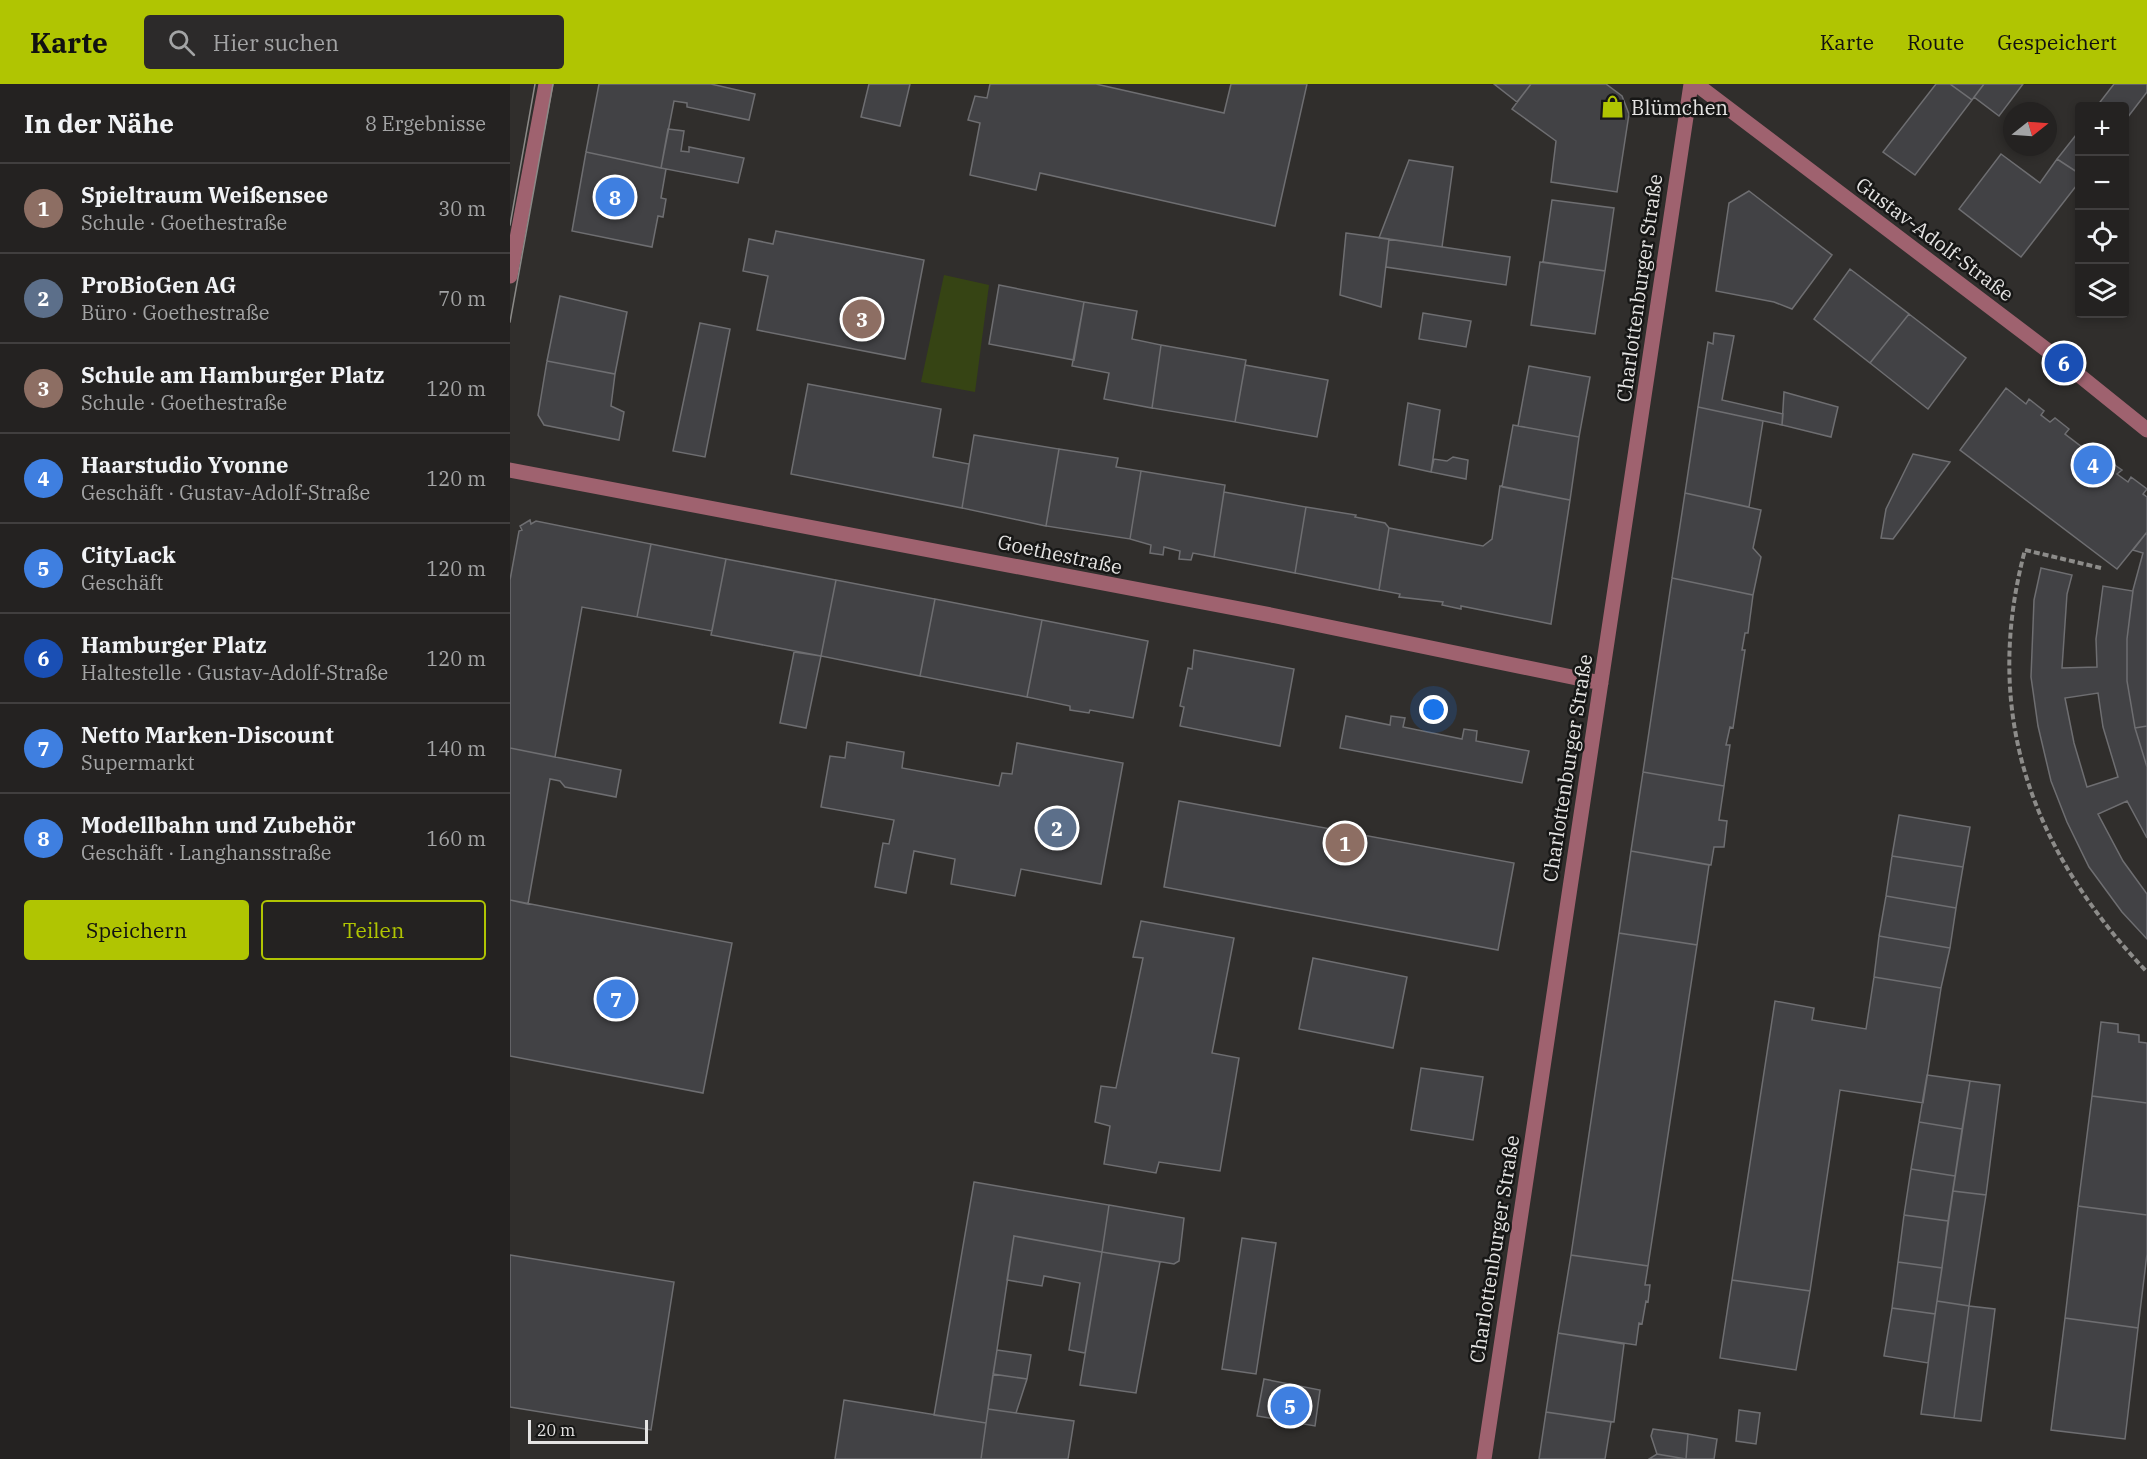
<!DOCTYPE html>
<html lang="de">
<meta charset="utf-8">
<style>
body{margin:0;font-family:"IBM Plex Serif",serif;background:#2c2a2a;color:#f1f3f6}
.controls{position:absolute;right:18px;top:18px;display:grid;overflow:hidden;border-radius:6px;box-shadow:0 3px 9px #0003}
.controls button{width:54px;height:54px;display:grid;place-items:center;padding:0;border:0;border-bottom:2px solid #413f3f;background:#242221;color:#f1f3f6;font:30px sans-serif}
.compass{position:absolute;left:1493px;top:18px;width:54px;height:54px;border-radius:50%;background:#242221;box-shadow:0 3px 9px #0003;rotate:73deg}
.scale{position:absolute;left:18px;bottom:15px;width:120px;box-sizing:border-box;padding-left:6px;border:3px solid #e5e4e3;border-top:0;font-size:16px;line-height:21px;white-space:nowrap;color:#e5e4e3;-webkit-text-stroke:4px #171716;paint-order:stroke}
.you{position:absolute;left:924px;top:626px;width:21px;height:21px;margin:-15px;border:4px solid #fff;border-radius:50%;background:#1a73e8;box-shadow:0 0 0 9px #1a73e833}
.badge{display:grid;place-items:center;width:39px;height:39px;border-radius:50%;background:#b0c502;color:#fff;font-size:20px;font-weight:700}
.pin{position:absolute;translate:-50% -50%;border:3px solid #fff;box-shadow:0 2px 6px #0006}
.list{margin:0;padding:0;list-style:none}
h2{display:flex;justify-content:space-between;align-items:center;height:78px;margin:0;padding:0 24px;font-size:26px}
h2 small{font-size:20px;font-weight:400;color:#a3a4a5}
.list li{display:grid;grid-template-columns:39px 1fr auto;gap:18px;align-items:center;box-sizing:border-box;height:90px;padding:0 24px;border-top:2px solid #413f3f}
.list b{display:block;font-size:22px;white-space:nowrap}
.list p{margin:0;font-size:20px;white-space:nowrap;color:#a3a4a5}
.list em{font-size:20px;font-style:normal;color:#a3a4a5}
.actions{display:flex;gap:12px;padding:18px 24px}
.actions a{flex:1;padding:14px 0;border:2px solid #b0c502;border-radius:6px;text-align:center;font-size:21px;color:#b0c502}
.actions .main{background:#b0c502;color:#111}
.icon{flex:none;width:33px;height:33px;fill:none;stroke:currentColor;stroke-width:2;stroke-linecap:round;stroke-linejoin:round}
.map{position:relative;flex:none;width:1637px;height:1375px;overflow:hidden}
header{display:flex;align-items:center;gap:36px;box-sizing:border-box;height:84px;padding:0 30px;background:#b0c502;color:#111}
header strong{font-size:28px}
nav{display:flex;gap:33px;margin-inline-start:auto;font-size:21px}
.search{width:420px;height:54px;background:#2c2a2a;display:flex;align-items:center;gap:15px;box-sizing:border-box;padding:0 21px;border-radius:6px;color:#a3a4a5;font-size:22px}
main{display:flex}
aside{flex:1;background:#242221}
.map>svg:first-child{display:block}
.green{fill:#364414}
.building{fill:#424245;stroke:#6e6e71;stroke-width:1.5;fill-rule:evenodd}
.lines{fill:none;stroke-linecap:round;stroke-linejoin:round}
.path{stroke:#8d8c8a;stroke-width:4;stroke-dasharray:6 3;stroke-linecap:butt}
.minor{stroke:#9f626f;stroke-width:15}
.tram{stroke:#8b8a88;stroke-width:1.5}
.labels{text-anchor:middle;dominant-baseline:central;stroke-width:5;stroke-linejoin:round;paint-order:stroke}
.poi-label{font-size:20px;fill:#e5e4e3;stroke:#171716;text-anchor:start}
.street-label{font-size:20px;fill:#e5e4e3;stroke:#171716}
</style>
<header>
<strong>Karte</strong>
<div class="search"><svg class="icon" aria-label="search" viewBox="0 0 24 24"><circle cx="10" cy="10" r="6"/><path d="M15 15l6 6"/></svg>Hier suchen</div>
<nav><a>Karte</a><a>Route</a><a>Gespeichert</a></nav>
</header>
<main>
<aside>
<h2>In der Nähe<small>8 Ergebnisse</small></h2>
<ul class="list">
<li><span class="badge" style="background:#8d6e63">1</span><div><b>Spieltraum Weißensee</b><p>Schule · Goethestraße</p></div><em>30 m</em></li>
<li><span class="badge" style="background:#5c6f8a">2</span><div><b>ProBioGen AG</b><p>Büro · Goethestraße</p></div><em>70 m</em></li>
<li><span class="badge" style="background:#8d6e63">3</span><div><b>Schule am Hamburger Platz</b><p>Schule · Goethestraße</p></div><em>120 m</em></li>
<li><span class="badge" style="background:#3f7fe0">4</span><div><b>Haarstudio Yvonne</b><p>Geschäft · Gustav-Adolf-Straße</p></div><em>120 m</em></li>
<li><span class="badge" style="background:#3f7fe0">5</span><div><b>CityLack</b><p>Geschäft</p></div><em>120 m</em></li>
<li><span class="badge" style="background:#1a4fb4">6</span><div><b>Hamburger Platz</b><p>Haltestelle · Gustav-Adolf-Straße</p></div><em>120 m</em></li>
<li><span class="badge" style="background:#3f7fe0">7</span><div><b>Netto Marken-Discount</b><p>Supermarkt</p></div><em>140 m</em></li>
<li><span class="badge" style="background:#3f7fe0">8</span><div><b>Modellbahn und Zubehör</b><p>Geschäft · Langhansstraße</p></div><em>160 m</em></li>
</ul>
<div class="actions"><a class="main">Speichern</a><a>Teilen</a></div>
</aside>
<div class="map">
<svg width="1637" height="1375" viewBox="0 0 1637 1375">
<rect width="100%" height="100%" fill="#302e2c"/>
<path class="green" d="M 434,191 L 479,201 L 465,308 L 411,298 Z"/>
<path class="building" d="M 89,0 L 201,0 L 245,10 L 239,36 L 177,23 L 177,19 L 164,17 L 151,84 L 76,68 Z
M 359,0 L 400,0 L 390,42 L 351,33 Z
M 480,0 L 586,0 L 714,29 L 721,0 L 797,0 L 765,142 L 530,89 L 526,106 L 460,91 L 470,39 L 458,36 L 465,12 L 477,14 Z
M 984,0 L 1021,0 L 1007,18 Z
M 1021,0 L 1096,0 L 1112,12 L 1119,30 L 1107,108 L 1041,98 L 1046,57 L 1002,25 Z
M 1426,0 L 1440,0 L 1462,16 L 1405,91 L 1373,68 Z
M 1440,0 L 1474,0 L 1462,16 Z
M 1474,0 L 1513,0 L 1489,32 L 1464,13 Z
M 1604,0 L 1637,0 L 1637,8 L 1614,38 L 1614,22 L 1587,22 Z
M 158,45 L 174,47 L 171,67 L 179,68 L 179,63 L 234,74 L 228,99 L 151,84 Z
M 1570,46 L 1570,90 L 1547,75 Z
M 76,68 L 156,85 L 151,114 L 156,115 L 153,133 L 148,132 L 142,163 L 62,147 Z
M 1491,70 L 1530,99 L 1547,75 L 1570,90 L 1570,97 L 1511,173 L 1449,125 Z
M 899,76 L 943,83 L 932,163 L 869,154 Z
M 1239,107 L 1322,171 L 1282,225 L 1264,218 L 1206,207 L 1219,119 Z
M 1042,116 L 1104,124 L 1095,187 L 1033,178 Z
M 266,147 L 414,176 L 395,275 L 247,246 L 258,192 L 233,187 L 239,155 L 263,160 Z
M 836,149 L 879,155 L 871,223 L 830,211 Z
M 879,155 L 1000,173 L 996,201 L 876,183 Z
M 1030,178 L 1095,187 L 1085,250 L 1021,241 Z
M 1340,185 L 1399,230 L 1360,279 L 1304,235 Z
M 489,201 L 574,218 L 564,276 L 479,260 Z
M 50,212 L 117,228 L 105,290 L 37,277 Z
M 574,218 L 627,227 L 622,255 L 651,261 L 642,324 L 594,315 L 599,289 L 562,282 Z
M 913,229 L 961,237 L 956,263 L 909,255 Z
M 1399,230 L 1456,274 L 1418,325 L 1360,279 Z
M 190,239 L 220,245 L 195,373 L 163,367 Z
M 1204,249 L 1224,252 L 1212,316 L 1273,330 L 1272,341 L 1188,323 L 1198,258 L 1203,260 Z
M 651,261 L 736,276 L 725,338 L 642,324 Z
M 37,277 L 105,290 L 101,322 L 114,328 L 109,356 L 34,341 L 28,331 Z
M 735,281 L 818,296 L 807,353 L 725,338 Z
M 1019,282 L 1080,293 L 1069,353 L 1008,342 Z
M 298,300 L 431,325 L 423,373 L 459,380 L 452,424 L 281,390 Z
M 1496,304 L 1516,320 L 1519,315 L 1534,327 L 1531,331 L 1540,338 L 1545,334 L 1559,345 L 1555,350 L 1593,379 L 1596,375 L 1612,386 L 1607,390 L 1618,398 L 1621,393 L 1637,405 L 1633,410 L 1637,413 L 1637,448 L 1607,485 L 1450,366 Z
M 1274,308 L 1328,323 L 1321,353 L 1272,341 Z
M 898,319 L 930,326 L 921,388 L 889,381 Z
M 1188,323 L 1253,337 L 1239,423 L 1175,409 Z
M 1003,341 L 1069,353 L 1060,416 L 992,403 Z
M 464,351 L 549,365 L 536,442 L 452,424 Z
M 549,365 L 608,374 L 606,383 L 631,387 L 620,455 L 536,442 Z
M 1403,370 L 1440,378 L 1383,455 L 1371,454 L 1376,425 Z
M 943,373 L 958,376 L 956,395 L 921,388 L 924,375 L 937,377 Z
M 631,387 L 715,401 L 704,473 L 683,469 L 681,476 L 669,475 L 670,467 L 654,463 L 653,471 L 640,469 L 641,461 L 620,455 Z
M 990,402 L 1060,416 L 1041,540 L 951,522 L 951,525 L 932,521 L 933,518 L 889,513 L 890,510 L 869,506 L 879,444 L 973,462 L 982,455 Z
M 714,408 L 796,423 L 785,489 L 704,473 Z
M 1175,409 L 1251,426 L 1243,464 L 1251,473 L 1243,511 L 1162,494 Z
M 796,423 L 846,431 L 845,433 L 875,439 L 879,444 L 869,506 L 785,489 Z
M 20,436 L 21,440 L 26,437 L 141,460 L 127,533 L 72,523 L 45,673 L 0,664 L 0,496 L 9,447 L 12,446 L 10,442 Z
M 1637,448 L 1637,642 L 1625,644 L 1617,597 L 1617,555 L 1623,506 L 1633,469 L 1623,466 Z
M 141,460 L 216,475 L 202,547 L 127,533 Z
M 216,475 L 326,496 L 311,572 L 201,551 Z
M 1531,484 L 1562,491 L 1557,510 L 1552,584 L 1587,583 L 1586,555 L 1593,502 L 1623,507 L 1617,555 L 1617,597 L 1625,644 L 1637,683 L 1637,754 L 1617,717 L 1588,730 L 1613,777 L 1637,810 L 1637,855 L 1612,828 L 1579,783 L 1557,738 L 1541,697 L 1528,642 L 1521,593 L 1524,516 ZM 1588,609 L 1593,643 L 1608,693 L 1577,703 L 1564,659 L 1555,614 Z
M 1162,494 L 1243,511 L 1238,549 L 1235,549 L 1232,566 L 1235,566 L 1223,644 L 1220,643 L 1216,661 L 1220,661 L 1214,702 L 1133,688 Z
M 326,496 L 425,515 L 410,592 L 311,572 Z
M 425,515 L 532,536 L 517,613 L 410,592 Z
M 532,536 L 638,557 L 623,634 L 580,626 L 579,629 L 560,626 L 560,622 L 517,613 Z
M 684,566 L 784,585 L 770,662 L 670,642 L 674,623 L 670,622 L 678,584 L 682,585 Z
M 284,568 L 311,572 L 296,644 L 270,639 Z
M 836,632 L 880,641 L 881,632 L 895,634 L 893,643 L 952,655 L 954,645 L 967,647 L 966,657 L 1019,667 L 1012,699 L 830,664 Z
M 1637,642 L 1637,683 L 1625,644 Z
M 337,658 L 394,668 L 392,684 L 489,702 L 492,689 L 502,690 L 507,659 L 613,679 L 591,800 L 511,785 L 505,812 L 441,800 L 445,775 L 404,767 L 396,809 L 365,803 L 373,759 L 379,760 L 384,736 L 311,723 L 320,672 L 335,674 Z
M 0,664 L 111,686 L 106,713 L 55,703 L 50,697 L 40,695 L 18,820 L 0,816 Z
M 1133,688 L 1214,702 L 1209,736 L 1217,737 L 1214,763 L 1204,763 L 1201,781 L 1121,767 Z
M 669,717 L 1004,779 L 988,866 L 654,803 Z
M 1389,731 L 1460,743 L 1453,783 L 1382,772 Z
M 1121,767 L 1199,781 L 1187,861 L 1109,849 Z
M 1382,772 L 1453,783 L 1446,824 L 1376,812 Z
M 1376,812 L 1446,824 L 1440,864 L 1369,852 Z
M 0,816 L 222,859 L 193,1009 L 0,972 Z
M 631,837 L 724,854 L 702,969 L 729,974 L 710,1087 L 649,1078 L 646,1089 L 594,1080 L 600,1042 L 585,1038 L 591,1002 L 606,1004 L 633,874 L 623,873 Z
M 1109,849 L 1187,861 L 1138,1182 L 1061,1171 Z
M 1369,852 L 1440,864 L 1431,904 L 1364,893 Z
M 803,874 L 897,893 L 883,964 L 789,945 Z
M 1364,893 L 1431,904 L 1413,1019 L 1330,1006 L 1300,1207 L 1222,1196 L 1265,917 L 1304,924 L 1302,936 L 1356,945 Z
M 1591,938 L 1608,940 L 1608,948 L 1629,951 L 1629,958 L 1637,959 L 1637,1019 L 1582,1012 Z
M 911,984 L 973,993 L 963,1056 L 901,1046 Z
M 1417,991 L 1460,997 L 1452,1045 L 1409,1038 Z
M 1460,997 L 1490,1001 L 1476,1111 L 1443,1107 Z
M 1582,1012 L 1637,1019 L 1637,1131 L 1568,1122 Z
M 1409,1038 L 1452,1045 L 1445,1092 L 1401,1085 Z
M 1401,1085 L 1445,1092 L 1438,1137 L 1394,1131 Z
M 464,1098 L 599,1121 L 592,1168 L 504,1152 L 476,1339 L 424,1331 Z
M 1443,1107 L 1476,1111 L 1459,1222 L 1427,1217 Z
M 599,1121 L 674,1134 L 669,1177 L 664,1180 L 592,1168 Z
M 1568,1122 L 1637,1131 L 1637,1170 L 1628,1244 L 1555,1234 Z
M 1394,1131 L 1438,1137 L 1432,1184 L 1388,1178 Z
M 504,1152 L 592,1168 L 575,1269 L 559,1266 L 570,1199 L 534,1192 L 532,1202 L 497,1196 Z
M 732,1154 L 766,1159 L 746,1290 L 712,1285 Z
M 592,1168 L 650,1178 L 626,1309 L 570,1301 Z
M 0,1171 L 164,1198 L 141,1346 L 0,1323 Z
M 1061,1171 L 1138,1182 L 1135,1201 L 1140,1201 L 1138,1218 L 1136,1217 L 1132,1240 L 1129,1239 L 1126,1261 L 1048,1249 Z
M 1388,1178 L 1432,1184 L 1425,1230 L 1382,1224 Z
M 1222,1196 L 1300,1207 L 1286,1286 L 1210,1274 Z
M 1427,1217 L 1459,1222 L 1444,1334 L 1411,1330 Z
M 1459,1222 L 1485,1225 L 1471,1337 L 1444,1334 Z
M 1382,1224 L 1425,1230 L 1418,1279 L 1374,1272 Z
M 1555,1234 L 1628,1244 L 1615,1355 L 1541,1346 Z
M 1048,1249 L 1114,1260 L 1104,1338 L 1036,1328 Z
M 487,1266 L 521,1271 L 517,1295 L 483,1290 Z
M 483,1290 L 517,1295 L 506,1329 L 478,1325 Z
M 754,1295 L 810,1306 L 805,1342 L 747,1332 Z
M 334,1316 L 476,1339 L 471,1375 L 325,1375 Z
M 478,1325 L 564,1337 L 558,1375 L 471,1375 Z
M 1229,1326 L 1250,1329 L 1246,1360 L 1226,1357 Z
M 1036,1328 L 1101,1338 L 1095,1375 L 1029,1375 Z
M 1143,1345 L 1178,1350 L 1176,1375 L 1147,1370 L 1141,1352 Z
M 1178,1350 L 1207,1355 L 1204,1375 L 1176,1375 Z
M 1147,1370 L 1176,1375 L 1139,1375 Z"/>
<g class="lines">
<path class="path" d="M 1591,484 L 1515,466 C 1471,630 1522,767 1637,888"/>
<path class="minor" d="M 1186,0 L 1554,279 L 1637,346
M 0,192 L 36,0
M 0,386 L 766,532 L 1091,599
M 974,1375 L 1181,0"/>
<path class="tram" d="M 0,141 L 25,0
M 0,238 L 43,0"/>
</g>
<defs>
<symbol id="shop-bare" viewBox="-9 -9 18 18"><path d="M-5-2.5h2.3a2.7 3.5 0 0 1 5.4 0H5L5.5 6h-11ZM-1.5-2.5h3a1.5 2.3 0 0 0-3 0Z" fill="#b0c502" stroke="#171716" stroke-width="2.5" paint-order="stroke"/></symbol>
</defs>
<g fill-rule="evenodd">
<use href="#shop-bare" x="1086" y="6" width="33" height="33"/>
</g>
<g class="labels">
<g class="poi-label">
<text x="1121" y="23">Blümchen</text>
</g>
<g class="street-label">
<text transform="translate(1425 155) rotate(37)">Gustav-Adolf-Straße</text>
<text transform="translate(1129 204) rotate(-82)">Charlottenburger Straße</text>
<text transform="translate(550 470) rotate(12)">Goethestraße</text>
<text transform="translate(1057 684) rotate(-81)">Charlottenburger Straße</text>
<text transform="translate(984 1165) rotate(-81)">Charlottenburger Straße</text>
</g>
</g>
</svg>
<div class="controls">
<button>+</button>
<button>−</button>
<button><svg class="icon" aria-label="locate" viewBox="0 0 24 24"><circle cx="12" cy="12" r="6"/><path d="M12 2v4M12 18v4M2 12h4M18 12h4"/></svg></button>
<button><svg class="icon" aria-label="layers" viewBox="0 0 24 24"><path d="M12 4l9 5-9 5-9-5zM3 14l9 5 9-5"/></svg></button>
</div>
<svg class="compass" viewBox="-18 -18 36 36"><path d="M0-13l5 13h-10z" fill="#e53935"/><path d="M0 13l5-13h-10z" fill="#a3a4a5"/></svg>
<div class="scale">20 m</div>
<div class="you"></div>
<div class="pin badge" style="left:835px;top:759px;background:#8d6e63">1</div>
<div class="pin badge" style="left:547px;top:744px;background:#5c6f8a">2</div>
<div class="pin badge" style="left:352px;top:235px;background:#8d6e63">3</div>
<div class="pin badge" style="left:1583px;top:381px;background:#3f7fe0">4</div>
<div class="pin badge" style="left:780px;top:1322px;background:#3f7fe0">5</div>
<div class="pin badge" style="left:1554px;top:279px;background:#1a4fb4">6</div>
<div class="pin badge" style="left:106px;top:915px;background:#3f7fe0">7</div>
<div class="pin badge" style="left:105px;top:113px;background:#3f7fe0">8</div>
</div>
</main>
